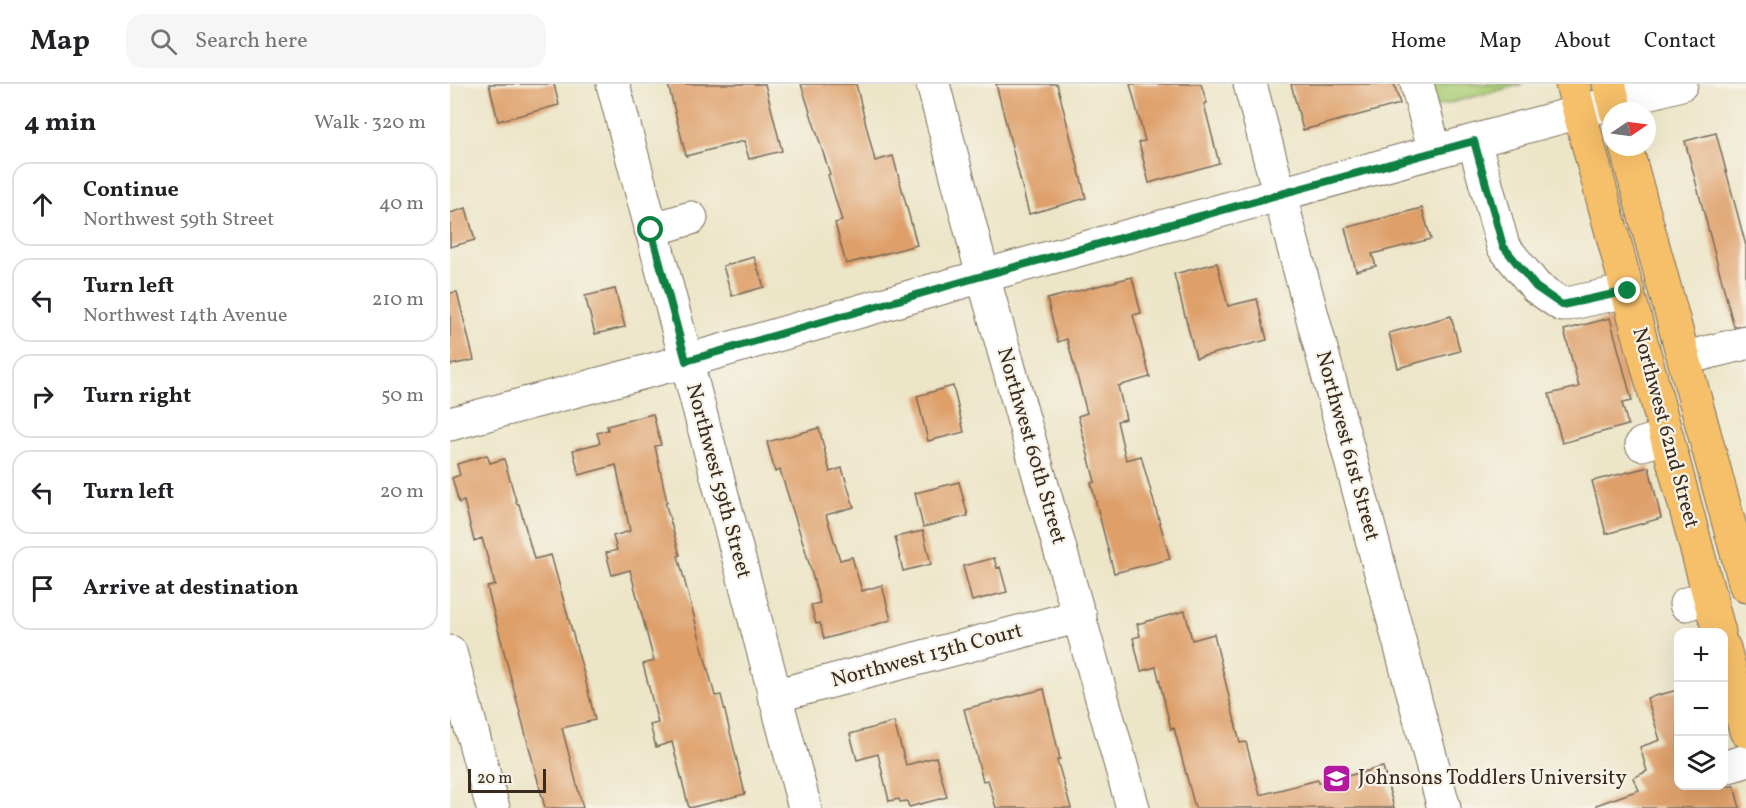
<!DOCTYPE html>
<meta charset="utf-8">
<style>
body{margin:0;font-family:Vollkorn,serif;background:#f6f6f6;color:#202124}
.controls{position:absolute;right:18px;bottom:18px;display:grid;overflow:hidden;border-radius:12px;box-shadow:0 6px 24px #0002}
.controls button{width:54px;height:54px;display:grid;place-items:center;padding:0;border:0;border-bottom:2px solid #e0e0e0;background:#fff;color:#202124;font:30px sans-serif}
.compass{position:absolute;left:1152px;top:18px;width:54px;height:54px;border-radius:50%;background:#fff;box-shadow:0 6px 24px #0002;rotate:77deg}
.scale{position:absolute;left:18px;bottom:15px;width:78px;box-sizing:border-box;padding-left:6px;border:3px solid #3b2a1e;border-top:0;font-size:16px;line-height:21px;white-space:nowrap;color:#3b2a1e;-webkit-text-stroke:4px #f7f3e8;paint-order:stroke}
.stop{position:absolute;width:18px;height:18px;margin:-14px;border:4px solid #0b8043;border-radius:50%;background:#fff}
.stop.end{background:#0b8043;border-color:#fff;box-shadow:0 2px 6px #0008}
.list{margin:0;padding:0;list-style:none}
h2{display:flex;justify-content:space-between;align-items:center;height:78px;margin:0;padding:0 24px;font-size:26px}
h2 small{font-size:20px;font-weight:400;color:#757577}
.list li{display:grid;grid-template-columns:39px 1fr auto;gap:18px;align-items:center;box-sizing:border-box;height:84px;margin:0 12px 12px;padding:0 12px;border:2px solid #e0e0e0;border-radius:18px}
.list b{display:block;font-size:22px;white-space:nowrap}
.list p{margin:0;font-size:20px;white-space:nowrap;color:#757577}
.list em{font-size:20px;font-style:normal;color:#757577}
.icon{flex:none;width:33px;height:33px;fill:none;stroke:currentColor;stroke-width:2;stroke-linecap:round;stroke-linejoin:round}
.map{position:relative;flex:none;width:1296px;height:724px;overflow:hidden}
header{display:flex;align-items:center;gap:36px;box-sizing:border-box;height:84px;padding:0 30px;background:#fff;border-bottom:2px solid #e0e0e0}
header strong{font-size:28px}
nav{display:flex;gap:33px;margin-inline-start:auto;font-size:21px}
.search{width:420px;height:54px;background:#f6f6f6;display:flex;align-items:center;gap:15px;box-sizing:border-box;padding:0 21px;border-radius:18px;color:#757577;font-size:22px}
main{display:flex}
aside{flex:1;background:#fff}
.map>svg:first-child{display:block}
.green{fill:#abce77;stroke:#737c4a;stroke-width:1.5}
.building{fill:#de9f69}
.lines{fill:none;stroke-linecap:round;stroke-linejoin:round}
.minor-casing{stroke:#796b59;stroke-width:35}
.major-casing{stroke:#796b59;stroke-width:35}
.minor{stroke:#fff;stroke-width:33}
.major{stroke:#f6c06b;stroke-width:33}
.route{stroke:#0b8043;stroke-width:8}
.labels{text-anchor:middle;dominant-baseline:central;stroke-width:4.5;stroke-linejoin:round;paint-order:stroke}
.street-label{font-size:21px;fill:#3b2a1e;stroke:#f7f3e8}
.poi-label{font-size:21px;fill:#3b2a1e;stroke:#f7f3e8;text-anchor:start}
</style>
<header>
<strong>Map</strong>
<div class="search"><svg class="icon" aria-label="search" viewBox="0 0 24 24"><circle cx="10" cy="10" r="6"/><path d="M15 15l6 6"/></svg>Search here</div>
<nav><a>Home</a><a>Map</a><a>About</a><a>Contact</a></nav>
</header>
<main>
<aside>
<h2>4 min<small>Walk · 320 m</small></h2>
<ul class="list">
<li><svg class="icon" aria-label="ahead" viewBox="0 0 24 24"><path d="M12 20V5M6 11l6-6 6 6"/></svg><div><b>Continue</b><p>Northwest 59th Street</p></div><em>40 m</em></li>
<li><svg class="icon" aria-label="left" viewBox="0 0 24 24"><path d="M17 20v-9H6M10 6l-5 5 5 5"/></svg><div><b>Turn left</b><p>Northwest 14th Avenue</p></div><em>210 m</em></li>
<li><svg class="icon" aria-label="right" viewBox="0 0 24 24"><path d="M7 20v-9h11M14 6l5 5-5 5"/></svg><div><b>Turn right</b></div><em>50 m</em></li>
<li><svg class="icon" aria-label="left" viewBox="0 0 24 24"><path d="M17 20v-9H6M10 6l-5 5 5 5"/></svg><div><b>Turn left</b></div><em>20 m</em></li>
<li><svg class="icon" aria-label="arrive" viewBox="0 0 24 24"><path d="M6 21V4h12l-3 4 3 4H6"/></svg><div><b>Arrive at destination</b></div></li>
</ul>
</aside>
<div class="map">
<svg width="1296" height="724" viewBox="0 0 1296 724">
<rect width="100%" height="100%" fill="#f7f3e8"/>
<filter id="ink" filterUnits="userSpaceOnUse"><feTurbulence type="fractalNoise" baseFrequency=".0167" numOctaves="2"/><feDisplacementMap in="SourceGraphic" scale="12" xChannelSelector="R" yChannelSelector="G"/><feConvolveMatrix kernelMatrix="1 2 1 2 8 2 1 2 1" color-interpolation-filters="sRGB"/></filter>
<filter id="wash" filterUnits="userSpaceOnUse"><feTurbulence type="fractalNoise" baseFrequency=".008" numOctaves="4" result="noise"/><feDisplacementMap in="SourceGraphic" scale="24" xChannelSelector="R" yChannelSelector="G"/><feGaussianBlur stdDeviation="1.35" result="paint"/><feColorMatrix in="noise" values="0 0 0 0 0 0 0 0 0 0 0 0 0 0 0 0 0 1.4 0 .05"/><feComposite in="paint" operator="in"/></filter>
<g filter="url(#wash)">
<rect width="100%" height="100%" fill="#ece5c7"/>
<path class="green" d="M 974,0 L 1073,0 L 980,24 Z"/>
<g id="blocks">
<path class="building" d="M 39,0 L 104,0 L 109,21 L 48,37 Z
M 218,0 L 315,0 L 332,67 L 299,75 L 294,57 L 236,72 Z
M 351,0 L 406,0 L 425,77 L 443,72 L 467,161 L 396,180 L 385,139 L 392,137 L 378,91 L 380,90 Z
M 546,0 L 607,0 L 636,114 L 579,130 Z
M 680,0 L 751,0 L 757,19 L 754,20 L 769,79 L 699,99 L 689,58 L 695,57 Z
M 841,0 L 944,0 L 950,20 L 853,46 Z
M 1266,49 L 1296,162 L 1296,241 L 1284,243 L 1235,57 Z
M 16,124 L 25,156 L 0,163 L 0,129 Z
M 972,124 L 981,155 L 922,170 L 926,182 L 906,187 L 895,144 Z
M 304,173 L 314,203 L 282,212 L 273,182 Z
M 767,179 L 778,222 L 807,215 L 817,256 L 746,274 L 724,190 Z
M 682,193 L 691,229 L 683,231 L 700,293 L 668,302 L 676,335 L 667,337 L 676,376 L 691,372 L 720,475 L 664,489 L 641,399 L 645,398 L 628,332 L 637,329 L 617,255 L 608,258 L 597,215 Z
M 165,205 L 175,243 L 145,250 L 135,212 Z
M 7,208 L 24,276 L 0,281 L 0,209 Z
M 1001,232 L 1010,267 L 948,284 L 939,249 Z
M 1160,234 L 1182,317 L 1172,319 L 1178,341 L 1112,359 L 1099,310 L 1129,303 L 1114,246 Z
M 503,302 L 514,348 L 478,357 L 467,312 Z
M 203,330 L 211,361 L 205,362 L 217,418 L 215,418 L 230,471 L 228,472 L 265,612 L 271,611 L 295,710 L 239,724 L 222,658 L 206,663 L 200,641 L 208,639 L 193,580 L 204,577 L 180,486 L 162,491 L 156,469 L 167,466 L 163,452 L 180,447 L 166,381 L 129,391 L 123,366 L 150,359 L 147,349 L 158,346 L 157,342 Z
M 369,344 L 380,388 L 392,384 L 404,423 L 376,431 L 390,476 L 402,473 L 412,507 L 432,501 L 441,536 L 374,555 L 370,539 L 366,540 L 361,521 L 370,519 L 355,465 L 330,386 L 325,388 L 317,358 Z
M 37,371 L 40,379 L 54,375 L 67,420 L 69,420 L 84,475 L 101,471 L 135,594 L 145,636 L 112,644 L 133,724 L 95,724 L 37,503 L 45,501 L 32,454 L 24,457 L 14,417 L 9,419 L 2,394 L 10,391 L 7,380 Z
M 1199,383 L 1211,434 L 1156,450 L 1142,397 Z
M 509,398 L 518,432 L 473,443 L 465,409 Z
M 473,447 L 481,480 L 453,487 L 445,453 Z
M 544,474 L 547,484 L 550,483 L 557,508 L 522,517 L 513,482 Z
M 735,527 L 742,556 L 764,550 L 790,659 L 796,658 L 810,711 L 868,696 L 869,699 L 933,683 L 944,724 L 745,724 L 724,644 L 721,645 L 706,583 L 691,587 L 683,554 L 690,552 L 687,540 Z
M 594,605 L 610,675 L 607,676 L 621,724 L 546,724 L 538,696 L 533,697 L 514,625 Z
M 1228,606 L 1228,702 L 1284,702 L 1290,724 L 1147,724 L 1146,721 L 1189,706 L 1183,694 L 1197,687 L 1190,663 L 1210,656 L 1197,614 Z
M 444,638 L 456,681 L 486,673 L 497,713 L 459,723 L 457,717 L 450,718 L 449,715 L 439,717 L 428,670 L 407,676 L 400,650 Z"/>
</g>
</g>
<g filter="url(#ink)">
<use href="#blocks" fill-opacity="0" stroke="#796b59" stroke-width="1.5"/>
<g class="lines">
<defs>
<path id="minor" d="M 163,0 L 355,724
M 483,0 L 533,192 L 683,724
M 800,0 L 994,724
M 967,0 L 985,68
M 1024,57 L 1053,162 L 1086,203 L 1112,221 L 1178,207
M 201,146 L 241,134
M 1235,274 L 1296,259
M 0,340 L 236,277 L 533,192 L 1231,0
M 1192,360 L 1217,353
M 1236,520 L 1260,512
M 0,568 L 43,724
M 324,612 L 630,532
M 1279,682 L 1296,677"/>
<path id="major" d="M 1122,0 L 1269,548
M 1159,0 L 1166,27
M 1176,63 L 1296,502
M 1274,564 L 1296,647"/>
</defs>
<use href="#minor" class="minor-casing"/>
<use href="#major" class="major-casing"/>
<use href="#minor" class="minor"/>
<use href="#major" class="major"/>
</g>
</g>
<g class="lines" filter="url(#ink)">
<path class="route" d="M 201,146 L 236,277 L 532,192 L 1024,57 L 1053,162 L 1086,203 L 1112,221 L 1178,207"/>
</g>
<defs>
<symbol id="school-square" viewBox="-11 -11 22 22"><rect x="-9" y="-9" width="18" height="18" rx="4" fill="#b5179e" stroke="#f7f3e8"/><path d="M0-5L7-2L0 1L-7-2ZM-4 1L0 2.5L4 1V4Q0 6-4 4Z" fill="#fff"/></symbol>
</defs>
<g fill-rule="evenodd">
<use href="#school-square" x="870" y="678" width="33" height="33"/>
</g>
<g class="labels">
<g class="street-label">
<text transform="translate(1215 344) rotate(75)">Northwest 62nd Street</text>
<text transform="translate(581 362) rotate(74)">Northwest 60th Street</text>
<text transform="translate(897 362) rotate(75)">Northwest 61st Street</text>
<text transform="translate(268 397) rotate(75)">Northwest 59th Street</text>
<text transform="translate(477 572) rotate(-15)">Northwest 13th Court</text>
</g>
<g class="poi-label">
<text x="908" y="694">Johnsons Toddlers University</text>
</g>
</g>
</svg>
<div class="controls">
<button>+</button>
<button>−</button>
<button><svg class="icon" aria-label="layers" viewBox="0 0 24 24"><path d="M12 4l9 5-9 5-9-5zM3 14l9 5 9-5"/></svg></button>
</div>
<svg class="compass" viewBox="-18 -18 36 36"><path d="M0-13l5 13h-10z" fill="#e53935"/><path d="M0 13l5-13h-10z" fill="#757577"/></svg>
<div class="scale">20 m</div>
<div class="stop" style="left:201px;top:146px"></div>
<div class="stop end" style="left:1178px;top:207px"></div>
</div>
</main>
